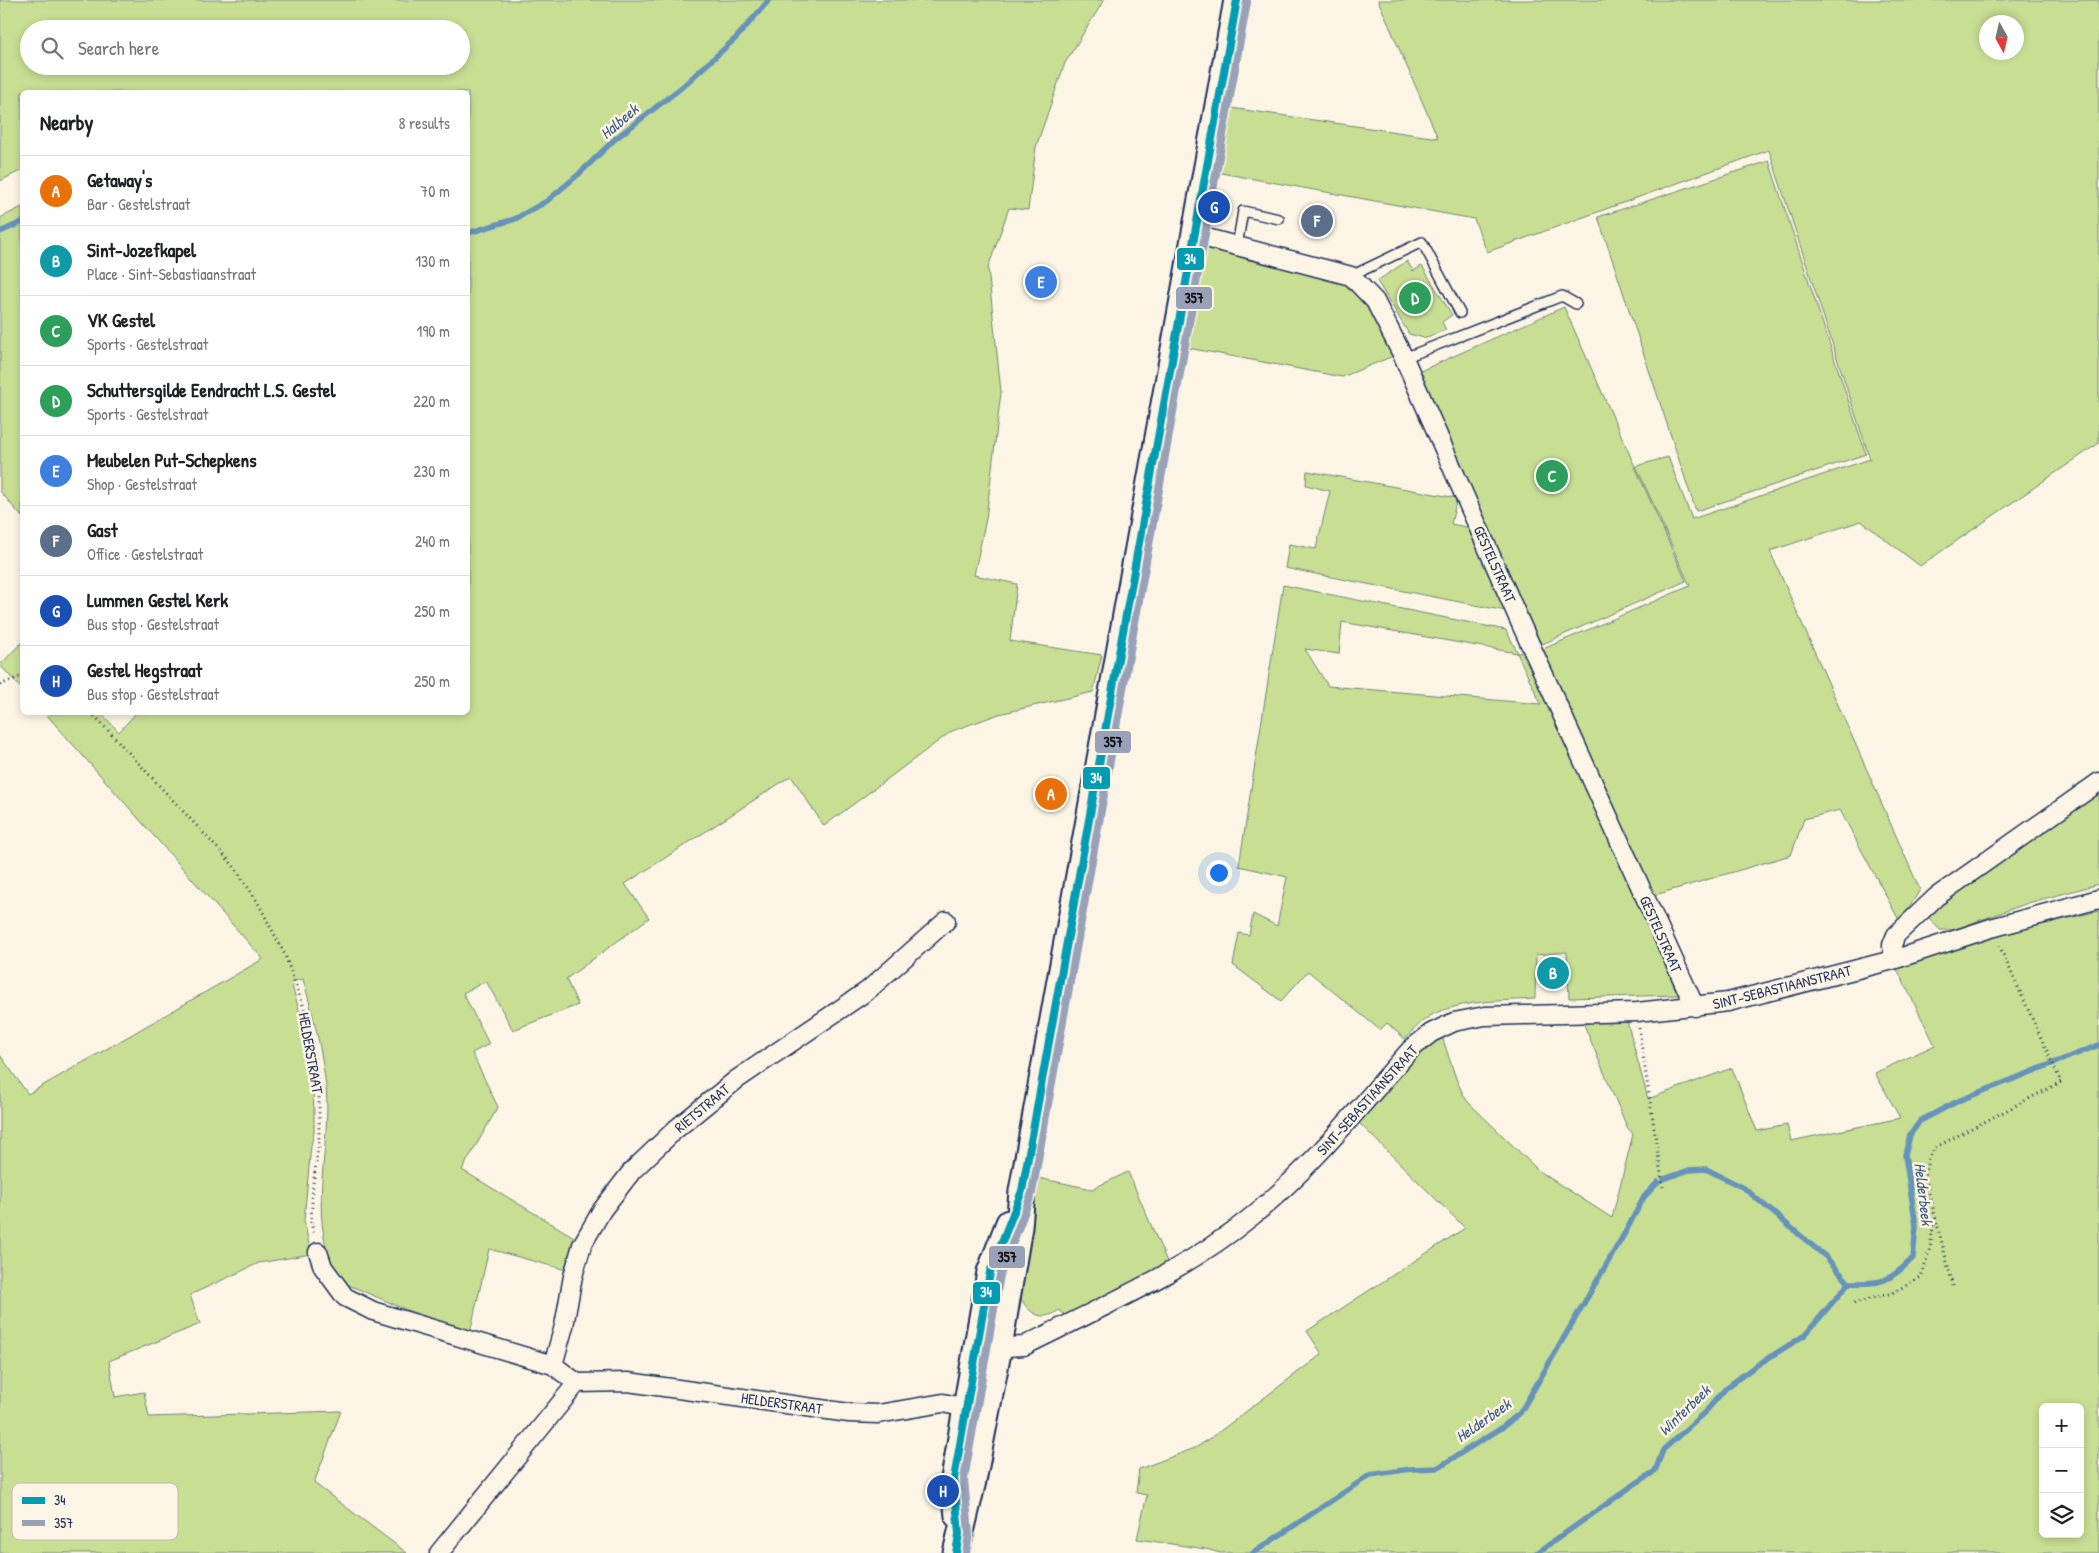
<!DOCTYPE html>
<meta charset="utf-8">
<style>
body{margin:0;font-family:"Patrick Hand",sans-serif;background:#f6f6f6;color:#202124}
.controls{position:absolute;right:15px;bottom:15px;display:grid;overflow:hidden;border-radius:8px;box-shadow:0 2px 8px #0003}
.controls button{width:45px;height:45px;display:grid;place-items:center;padding:0;border:0;border-bottom:1px solid #e0e0e0;background:#fff;color:#202124;font:25px sans-serif}
.compass{position:absolute;left:1979px;top:15px;width:45px;height:45px;border-radius:50%;background:#fff;box-shadow:0 2px 8px #0003;rotate:172deg}
.you{position:absolute;left:1218px;top:872px;width:18px;height:18px;margin:-12px;border:4px solid #fff;border-radius:50%;background:#1a73e8;box-shadow:0 0 0 8px #1a73e833}
.badge{display:grid;place-items:center;width:32px;height:32px;border-radius:50%;background:#1b2f5e;color:#fff;font-size:16px;font-weight:700}
.pin{position:absolute;translate:-50% -50%;border:2px solid #fff;box-shadow:0 1px 5px #0006}
.list{margin:0;padding:0;list-style:none}
h2{display:flex;justify-content:space-between;align-items:center;height:65px;margin:0;padding:0 20px;font-size:21px}
h2 small{font-size:16px;font-weight:400;color:#757577}
.list li{display:grid;grid-template-columns:32px 1fr auto;gap:15px;align-items:center;box-sizing:border-box;height:70px;padding:0 20px;border-top:1px solid #e0e0e0}
.list b{display:block;font-size:19px;white-space:nowrap}
.list p{margin:0;font-size:16px;white-space:nowrap;color:#757577}
.list em{font-size:16px;font-style:normal;color:#757577}
.icon{flex:none;width:28px;height:28px;fill:none;stroke:currentColor;stroke-width:2;stroke-linecap:round;stroke-linejoin:round}
.map{position:relative;flex:none;width:2099px;height:1553px;overflow:hidden}
.search{position:absolute;background:#fff;box-shadow:0 2px 8px #0003;left:20px;top:20px;width:450px;height:55px;display:flex;align-items:center;gap:12px;box-sizing:border-box;padding:0 18px;border-radius:28px;color:#757577;font-size:19px}
.panel{position:absolute;background:#fff;box-shadow:0 2px 8px #0003;left:20px;top:90px;width:450px;height:625px;border-radius:8px}
.map>svg:first-child{display:block}
.green{fill:#c7de93;stroke:#718678;fill-rule:evenodd}
.lines{fill:none;stroke-linecap:round;stroke-linejoin:round}
.stream{stroke:#6593bb;stroke-width:5.5}
.lane-casing{stroke:#1b2f5e;stroke-width:12}
.street-casing{stroke:#1b2f5e;stroke-width:21}
.secondary-casing{stroke:#1b2f5e;stroke-width:29}
.path{stroke:#1b2f5e;stroke-width:3;stroke-dasharray:1 4;stroke-linecap:butt}
.lane{stroke:#fcf5e5;stroke-width:9}
.street{stroke:#fcf5e5;stroke-width:18}
.secondary{stroke:#fcf5e5;stroke-width:25}
.bus-1-casing{stroke:#fcf5e5;stroke-width:11}
.bus-2-casing{stroke:#fcf5e5;stroke-width:11}
.bus-1{stroke:#009cb4;stroke-width:8}
.bus-2{stroke:#98a1b7;stroke-width:8}
.labels{text-anchor:middle;dominant-baseline:central;stroke-width:5;stroke-linejoin:round;paint-order:stroke}
.street-label{font-size:15px;fill:#1b2f5e;stroke:#fcf5e5}
.water-label{font-size:16px;font-style:italic;fill:#3a5985;stroke:#fcf5e5}
.key{fill:#fcf5e5;stroke:#b8babc;stroke-width:1}
.key-label{font-size:14px;fill:#1b2f5e}
.line-badge{stroke:#fcf5e5;stroke-width:2}
.badge-label{font-size:14px;text-anchor:middle;font-weight:bold;fill:#fff}
.pale-badge-label{font-size:14px;text-anchor:middle;font-weight:bold;fill:#111}
</style>
<div class="map">
<svg width="2099" height="1553" viewBox="0 0 2099 1553">
<rect width="100%" height="100%" fill="#fcf5e5"/>
<filter id="ink" filterUnits="userSpaceOnUse"><feTurbulence type="fractalNoise" baseFrequency=".02" numOctaves="2"/><feDisplacementMap in="SourceGraphic" scale="10" xChannelSelector="R" yChannelSelector="G"/><feConvolveMatrix kernelMatrix="1 2 1 2 8 2 1 2 1" color-interpolation-filters="sRGB"/></filter>
<g filter="url(#ink)">
<path class="green" d="M 0,0 L 1104,0 L 1065,63 L 1036,147 L 1028,210 L 1009,208 L 988,268 L 1001,392 L 986,519 L 974,575 L 1017,584 L 1010,641 L 1102,655 L 1093,692 L 999,714 L 952,731 L 824,826 L 791,776 L 625,884 L 649,918 L 566,979 L 578,1005 L 513,1030 L 486,981 L 463,993 L 489,1044 L 472,1053 L 498,1107 L 462,1170 L 579,1240 L 570,1271 L 489,1249 L 469,1337 L 342,1282 C 303,1224 332,1152 326,1087 C 322,1050 313,1014 303,979 L 291,982 L 302,1020 L 312,1075 L 314,1109 L 314,1133 L 311,1146 L 304,1220 L 311,1254 L 259,1263 L 190,1295 L 200,1324 L 109,1361 L 115,1397 L 144,1392 L 149,1417 L 341,1411 L 314,1483 L 407,1553 L 0,1553 L 0,1055 L 28,1094 L 263,959 L 45,713 L 101,713 L 119,732 L 136,713 L 468,712 L 468,92 L 22,92 L 22,170 L 0,181 ZM 29,29 L 461,29 L 461,66 L 29,66 Z
M 1378,0 L 2099,0 L 2099,443 L 1920,566 L 1861,521 L 1770,551 L 1920,890 L 1900,922 L 1840,810 L 1804,819 L 1791,855 L 1638,900 L 1678,995 L 1569,998 L 1567,952 L 1536,955 L 1535,999 C 1503,1001 1468,1000 1438,1012 C 1425,1017 1414,1029 1405,1039 L 1387,1023 L 1380,1030 L 1308,971 L 1281,1001 L 1233,965 L 1239,933 L 1249,935 L 1253,914 L 1277,926 L 1287,877 L 1239,866 L 1283,585 L 1506,630 L 1518,653 L 1543,649 L 1690,586 L 1636,466 L 1668,457 L 1692,519 L 1870,459 L 1769,150 L 1487,252 L 1474,219 L 1221,173 L 1231,108 L 1438,138 ZM 1986,22 L 2016,22 L 2016,52 L 1986,52 ZM 1342,622 L 1517,653 L 1541,704 L 1328,686 L 1305,649 L 1339,654 Z
M 1769,161 L 1866,454 L 1696,511 L 1598,217 Z
M 22,207 L 22,517 L 0,491 L 0,218 Z
M 1212,244 L 1248,260 L 1333,276 L 1347,284 L 1360,296 L 1398,354 L 1342,377 L 1188,348 L 1207,248 Z
M 1407,261 L 1413,271 L 1422,266 L 1452,315 L 1442,322 L 1446,330 L 1424,338 L 1409,334 L 1377,281 Z
M 1564,307 L 1686,581 L 1540,645 L 1418,372 Z
M 1307,471 L 1457,498 L 1451,524 L 1471,528 L 1506,611 L 1285,568 L 1289,544 L 1316,549 L 1330,491 L 1306,485 Z
M 22,642 L 22,689 L 0,665 Z
M 2099,794 L 2099,884 L 2028,903 L 1953,930 L 1940,930 L 1929,918 L 1932,906 Z
M 2099,911 L 2099,1553 L 1220,1553 L 1206,1549 L 1137,1539 L 1147,1495 L 1136,1493 L 1139,1469 L 1195,1448 L 1211,1438 L 1322,1354 L 1307,1331 L 1465,1228 L 1357,1121 L 1413,1054 L 1441,1034 C 1449,1055 1455,1082 1467,1101 L 1539,1171 L 1612,1218 L 1633,1134 L 1627,1127 L 1582,1020 L 1626,1017 L 1648,1099 L 1732,1068 L 1757,1131 L 1787,1125 L 1791,1141 L 1900,1118 L 1875,1073 L 1935,1045 L 1896,967 L 2015,931 ZM 2043,1407 L 2080,1407 L 2080,1534 L 2043,1534 Z
M 1128,1172 L 1168,1264 L 1065,1315 L 1059,1310 C 1042,1323 1028,1313 1020,1297 L 1038,1178 L 1092,1189 Z"/>
<g class="lines">
<path class="stream" d="M 0,232 L 22,222
M 468,233 L 515,219 L 547,201 L 579,174 L 615,139 L 682,87 L 736,38 L 769,0
M 1664,1179 L 1689,1170 L 1706,1169 L 1744,1188 L 1826,1257 L 1849,1283 C 1884,1284 1888,1282 1913,1258 L 1916,1226 L 1905,1155 L 1910,1135 L 1920,1121 L 1958,1101 L 2099,1045
M 1253,1553 L 1370,1475 L 1411,1469 L 1437,1468 L 1500,1429 L 1520,1413 L 1626,1231 L 1644,1197 L 1658,1182
M 1537,1553 L 1632,1486 L 1655,1471 L 1663,1450 L 1707,1410 L 1726,1388 L 1754,1367 L 1805,1335 L 1849,1283"/>
<defs>
<path id="lane" d="M 1237,246 L 1243,211 L 1279,219
M 1351,276 L 1422,242 L 1460,313
M 1404,358 L 1562,296 L 1576,304"/>
<path id="street" d="M 1195,235 L 1351,276 L 1375,301 L 1404,358 L 1520,622 L 1695,1007
M 1893,960 L 1892,945 L 1896,935 L 1936,897 L 2099,782
M 318,1252 L 323,1267 L 345,1297 L 373,1311 L 553,1365 L 577,1383 L 628,1382 L 849,1413 L 878,1414 L 943,1403 L 976,1410
M 990,1346 L 1007,1347 L 1024,1346 C 1101,1307 1184,1272 1251,1217 C 1311,1169 1360,1106 1411,1049 L 1431,1033 L 1454,1022 L 1485,1016 L 1637,1012 L 1728,1002 L 1893,960 L 1991,928 L 2099,899
M 553,1365 L 564,1326 L 573,1276 L 582,1245 L 602,1210 L 632,1171 L 676,1129 L 736,1080 L 867,991 L 946,921
M 439,1553 L 577,1383"/>
<path id="secondary" d="M 958,1516 L 954,1479 L 966,1408 L 990,1272 L 1009,1223
M 956,1553 L 973,1481 L 999,1347 L 1019,1227 L 1022,1191 L 1237,0"/>
</defs>
<use href="#lane" class="lane-casing"/>
<use href="#street" class="street-casing"/>
<use href="#secondary" class="secondary-casing"/>
<path class="path" d="M 0,685 L 22,676
M 91,712 L 233,865 L 257,901 L 285,955 L 308,1019 L 319,1087 L 319,1142 L 313,1184 L 311,1222 L 314,1236
M 1639,1028 L 1663,1187
M 1953,1286 L 1925,1177 L 1928,1158 L 1936,1147 L 2061,1082 L 1998,943
M 1854,1303 L 1892,1293 L 1921,1277 L 1930,1248 L 1934,1219"/>
<use href="#lane" class="lane"/>
<use href="#street" class="street"/>
<use href="#secondary" class="secondary"/>
<defs>
<path id="bus-1" d="M 956,1553 L 959,1534 L 954,1479 L 990,1272 L 1022,1191 L 1237,0"/>
<path id="bus-2" d="M 966,1553 L 969,1534 L 964,1479 L 1000,1275 L 1032,1193 L 1247,2"/>
</defs>
<use href="#bus-1" class="bus-1-casing"/>
<use href="#bus-2" class="bus-2-casing"/>
<use href="#bus-1" class="bus-1"/>
<use href="#bus-2" class="bus-2"/>
</g>
</g>
<g class="labels">
<g class="street-label">
<text transform="translate(1495 564) rotate(66)">GESTELSTRAAT</text>
<text transform="translate(1661 934) rotate(66)">GESTELSTRAAT</text>
<text transform="translate(1782 987) rotate(-14)">SINT-SEBASTIAANSTRAAT</text>
<text transform="translate(311 1053) rotate(80)">HELDERSTRAAT</text>
<text transform="translate(1367 1100) rotate(-48)">SINT-SEBASTIAANSTRAAT</text>
<text transform="translate(702 1108) rotate(-40)">RIETSTRAAT</text>
<text transform="translate(782 1403) rotate(8)">HELDERSTRAAT</text>
</g>
<g class="water-label">
<text transform="translate(619 121) rotate(-41)">Halbeek</text>
<text transform="translate(1924 1194) rotate(83)">Helderbeek</text>
<text transform="translate(1684 1410) rotate(-44)">Winterbeek</text>
<text transform="translate(1483 1420) rotate(-35)">Helderbeek</text>
</g>
</g>
<rect x="12" y="1483" width="166" height="57" rx="8" class="key"/>
<rect x="22" y="1497" width="23" height="7" fill="#009cb4"/>
<rect x="22" y="1520" width="23" height="6" fill="#98a1b7"/>
<g class="key-label">
<text x="54" y="1505">34</text>
<text x="54" y="1528">357</text>
</g>
<g class="line-badge">
<rect x="1176" y="247" width="29" height="24" rx="5" fill="#009cb4"/>
<rect x="1175" y="286" width="38" height="24" rx="5" fill="#98a1b7"/>
<rect x="1094" y="730" width="38" height="24" rx="5" fill="#98a1b7"/>
<rect x="1082" y="766" width="29" height="24" rx="5" fill="#009cb4"/>
<rect x="988" y="1245" width="38" height="24" rx="5" fill="#98a1b7"/>
<rect x="972" y="1281" width="29" height="24" rx="5" fill="#009cb4"/>
</g>
<g class="badge-label">
<text x="1190" y="264">34</text>
<text x="1096" y="783">34</text>
<text x="986" y="1297">34</text>
</g>
<g class="pale-badge-label">
<text x="1194" y="303">357</text>
<text x="1113" y="747">357</text>
<text x="1007" y="1262">357</text>
</g>
</svg>
<div class="controls">
<button>+</button>
<button>−</button>
<button><svg class="icon" aria-label="layers" viewBox="0 0 24 24"><path d="M12 4l9 5-9 5-9-5zM3 14l9 5 9-5"/></svg></button>
</div>
<svg class="compass" viewBox="-18 -18 36 36"><path d="M0-13l5 13h-10z" fill="#e53935"/><path d="M0 13l5-13h-10z" fill="#757577"/></svg>
<div class="you"></div>
<div class="pin badge" style="left:1051px;top:794px;background:#e8710a">A</div>
<div class="pin badge" style="left:1553px;top:973px;background:#0f9aa8">B</div>
<div class="pin badge" style="left:1552px;top:476px;background:#2e9e5b">C</div>
<div class="pin badge" style="left:1415px;top:298px;background:#2e9e5b">D</div>
<div class="pin badge" style="left:1041px;top:282px;background:#3f7fe0">E</div>
<div class="pin badge" style="left:1317px;top:221px;background:#5c6f8a">F</div>
<div class="pin badge" style="left:1214px;top:207px;background:#1a4fb4">G</div>
<div class="pin badge" style="left:943px;top:1491px;background:#1a4fb4">H</div>
<div class="search"><svg class="icon" aria-label="search" viewBox="0 0 24 24"><circle cx="10" cy="10" r="6"/><path d="M15 15l6 6"/></svg>Search here</div>
<section class="panel">
<h2>Nearby<small>8 results</small></h2>
<ul class="list">
<li><span class="badge" style="background:#e8710a">A</span><div><b>Getaway's</b><p>Bar · Gestelstraat</p></div><em>70 m</em></li>
<li><span class="badge" style="background:#0f9aa8">B</span><div><b>Sint-Jozefkapel</b><p>Place · Sint-Sebastiaanstraat</p></div><em>130 m</em></li>
<li><span class="badge" style="background:#2e9e5b">C</span><div><b>VK Gestel</b><p>Sports · Gestelstraat</p></div><em>190 m</em></li>
<li><span class="badge" style="background:#2e9e5b">D</span><div><b>Schuttersgilde Eendracht L.S. Gestel</b><p>Sports · Gestelstraat</p></div><em>220 m</em></li>
<li><span class="badge" style="background:#3f7fe0">E</span><div><b>Meubelen Put-Schepkens</b><p>Shop · Gestelstraat</p></div><em>230 m</em></li>
<li><span class="badge" style="background:#5c6f8a">F</span><div><b>Gast</b><p>Office · Gestelstraat</p></div><em>240 m</em></li>
<li><span class="badge" style="background:#1a4fb4">G</span><div><b>Lummen Gestel Kerk</b><p>Bus stop · Gestelstraat</p></div><em>250 m</em></li>
<li><span class="badge" style="background:#1a4fb4">H</span><div><b>Gestel Hegstraat</b><p>Bus stop · Gestelstraat</p></div><em>250 m</em></li>
</ul>
</section>
</div>
